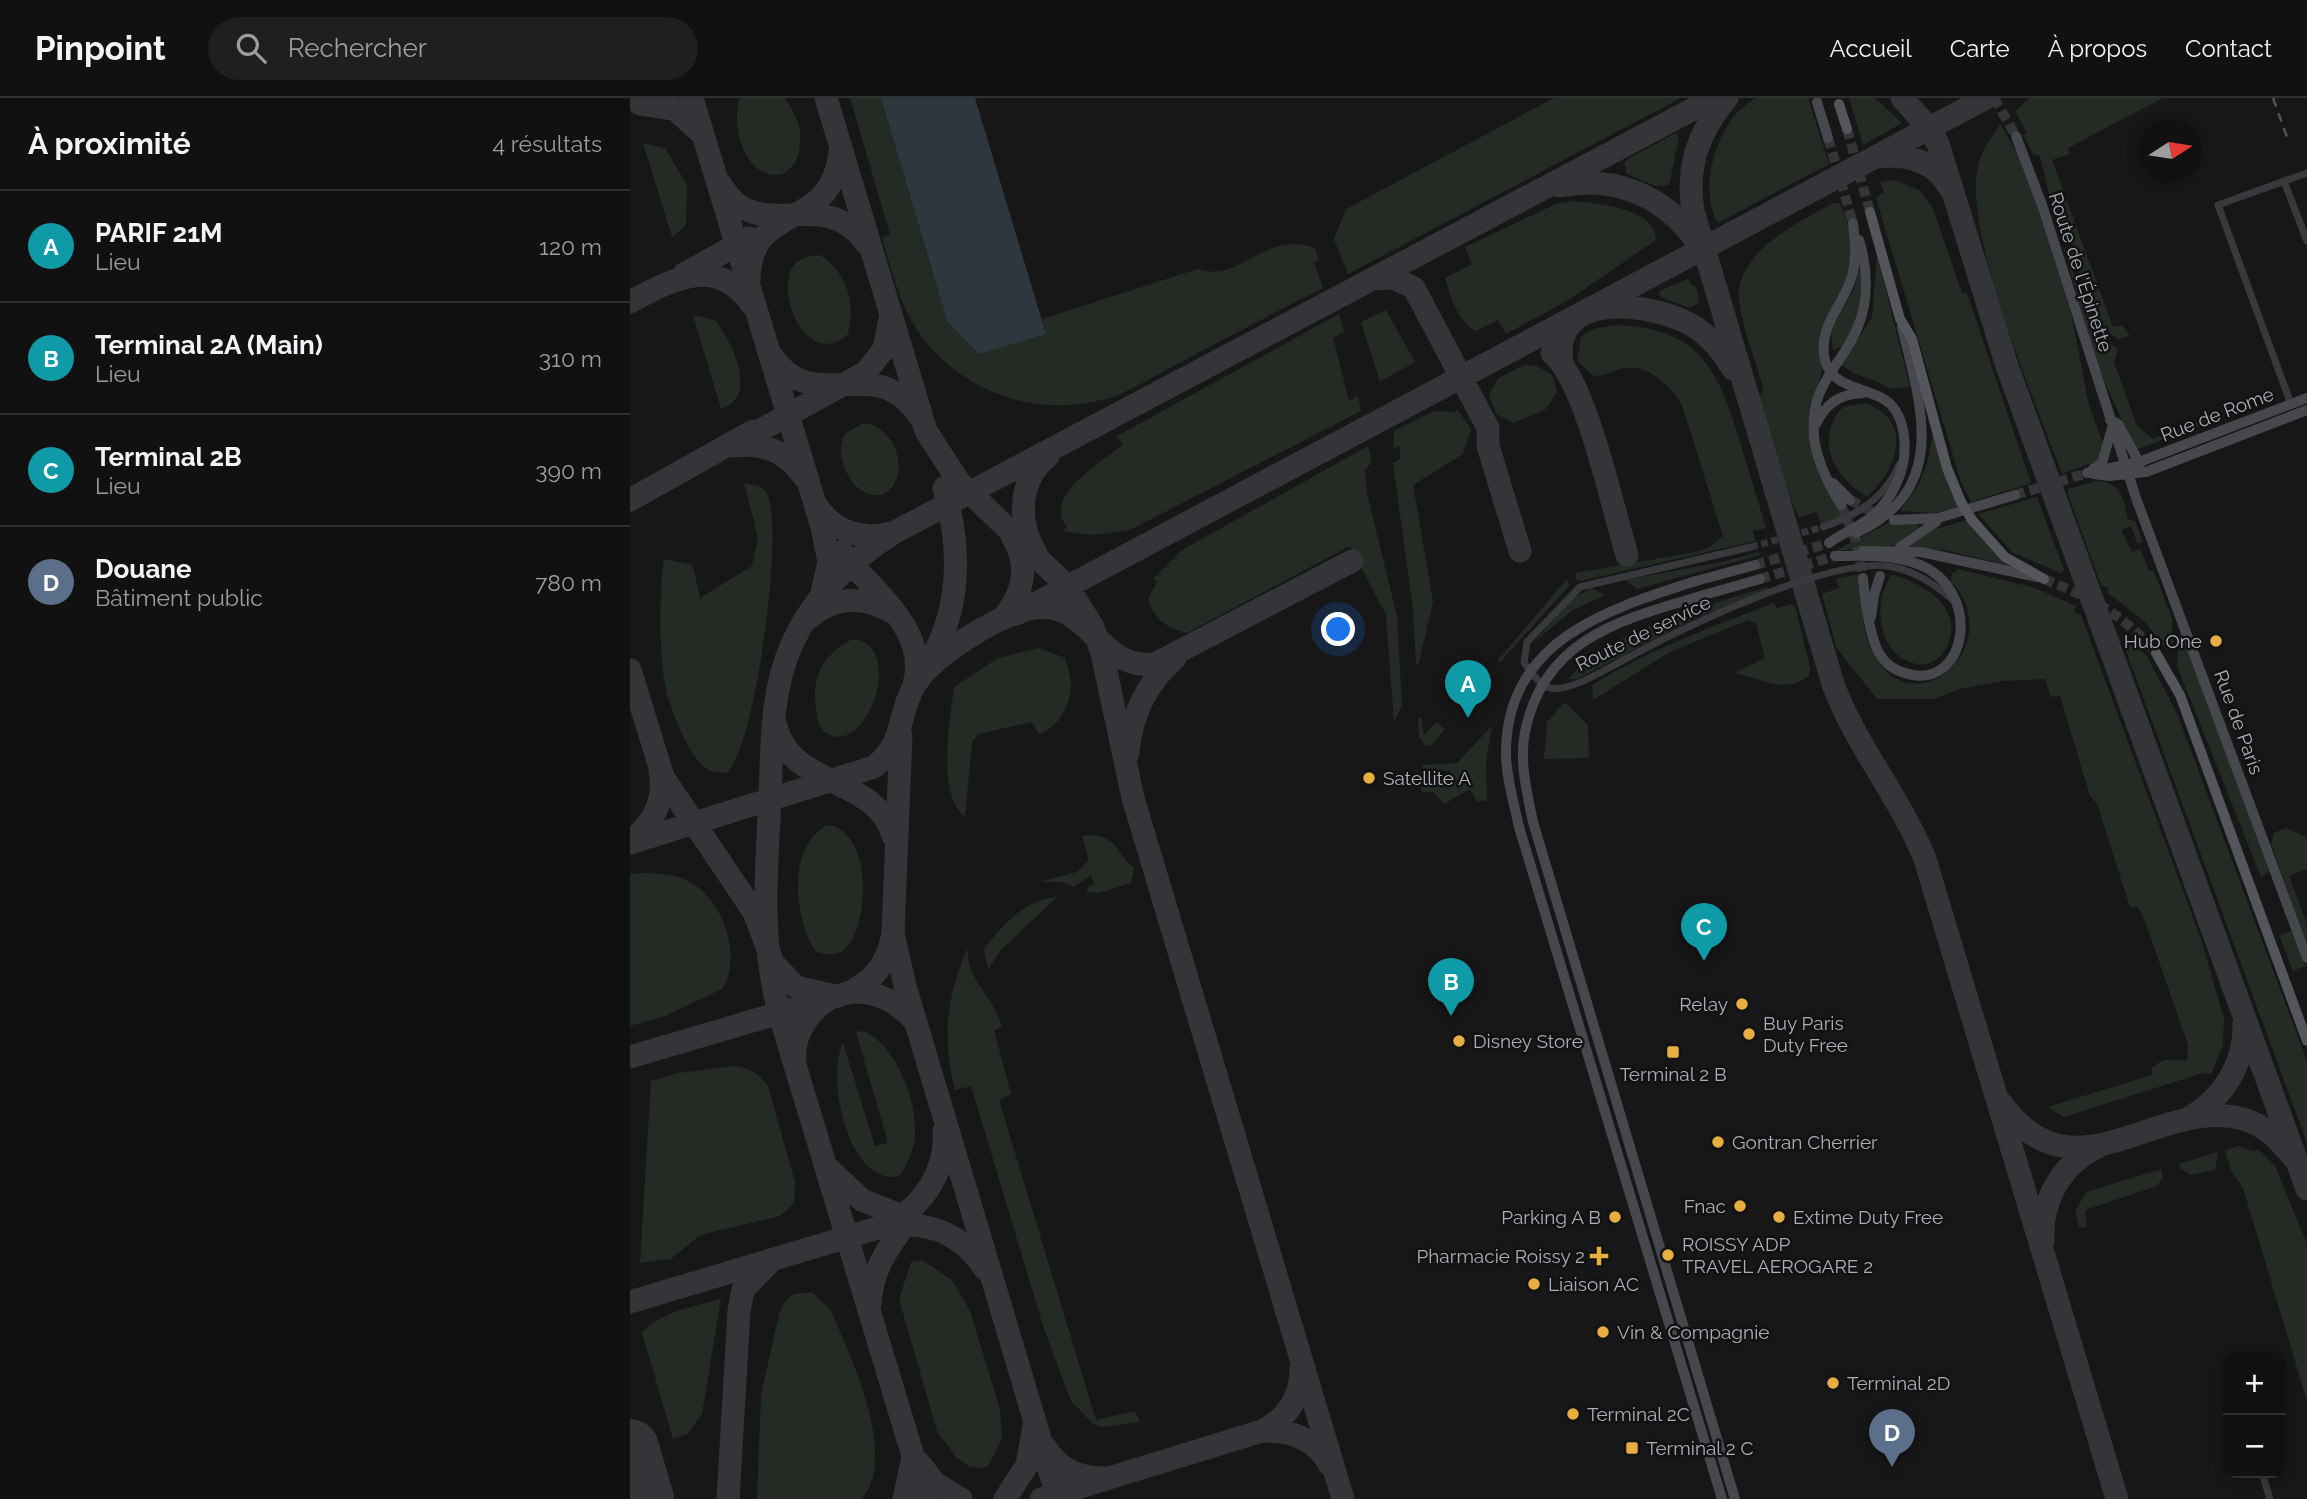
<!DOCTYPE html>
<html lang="fr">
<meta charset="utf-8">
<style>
body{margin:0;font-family:Raleway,sans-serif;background:#1e1f20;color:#f1f3f6}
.controls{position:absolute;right:21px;bottom:21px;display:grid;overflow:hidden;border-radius:14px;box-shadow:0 4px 10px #0003}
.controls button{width:63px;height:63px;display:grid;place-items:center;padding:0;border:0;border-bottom:2px solid #303132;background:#111112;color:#f1f3f6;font:35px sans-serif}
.compass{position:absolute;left:1509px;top:21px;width:63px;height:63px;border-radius:50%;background:#111112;box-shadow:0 4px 10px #0003;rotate:78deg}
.you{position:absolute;left:709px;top:532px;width:24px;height:24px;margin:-18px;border:5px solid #fff;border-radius:50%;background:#1a73e8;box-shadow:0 0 0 10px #1a73e833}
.badge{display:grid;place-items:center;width:46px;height:46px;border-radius:50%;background:#e7ae40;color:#fff;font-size:23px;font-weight:700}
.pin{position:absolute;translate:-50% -58px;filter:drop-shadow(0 2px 4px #0008)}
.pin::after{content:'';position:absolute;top:37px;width:24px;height:21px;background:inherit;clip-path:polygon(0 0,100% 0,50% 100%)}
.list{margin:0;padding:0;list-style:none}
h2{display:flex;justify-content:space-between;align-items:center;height:91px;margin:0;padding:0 28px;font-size:30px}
h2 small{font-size:23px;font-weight:400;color:#9c9d9f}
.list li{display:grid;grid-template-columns:46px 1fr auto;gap:21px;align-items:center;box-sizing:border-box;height:112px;padding:0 28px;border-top:2px solid #303132}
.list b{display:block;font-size:26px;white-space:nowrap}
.list p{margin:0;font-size:23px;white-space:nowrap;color:#9c9d9f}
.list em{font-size:23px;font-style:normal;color:#9c9d9f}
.icon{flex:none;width:38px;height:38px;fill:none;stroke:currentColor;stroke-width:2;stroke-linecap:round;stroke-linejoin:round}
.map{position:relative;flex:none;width:1677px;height:1401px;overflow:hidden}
header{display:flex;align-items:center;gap:42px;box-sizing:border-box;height:98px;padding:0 35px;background:#111112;border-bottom:2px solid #303132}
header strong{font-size:33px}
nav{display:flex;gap:38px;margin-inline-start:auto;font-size:24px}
.search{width:490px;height:63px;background:#1e1f20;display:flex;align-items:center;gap:18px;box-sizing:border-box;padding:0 24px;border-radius:38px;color:#9c9d9f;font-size:26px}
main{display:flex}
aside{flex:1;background:#111112}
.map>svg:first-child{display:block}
.green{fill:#232b24}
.water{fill:#2f373e}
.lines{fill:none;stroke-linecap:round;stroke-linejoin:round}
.taxiway{stroke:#343538;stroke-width:23}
.runway{stroke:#343538;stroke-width:58}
.street-tunnel{stroke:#343538;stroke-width:7;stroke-dasharray:7 3.5;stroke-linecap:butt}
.secondary-tunnel{stroke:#343538;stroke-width:10;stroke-dasharray:10 5;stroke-linecap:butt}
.primary-tunnel{stroke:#343538;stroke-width:10;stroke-dasharray:10 5;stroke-linecap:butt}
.street{stroke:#38393d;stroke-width:7}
.secondary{stroke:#46484d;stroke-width:10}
.primary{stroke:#54565c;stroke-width:10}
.rail{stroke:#515358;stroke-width:2.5;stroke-dasharray:9 7;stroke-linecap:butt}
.secondary-bridge{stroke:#46484d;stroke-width:10}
.primary-bridge{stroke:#54565c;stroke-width:10}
.poi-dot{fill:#e7ae40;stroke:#121213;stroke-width:2.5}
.labels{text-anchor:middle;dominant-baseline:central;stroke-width:5;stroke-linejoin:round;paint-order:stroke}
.street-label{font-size:19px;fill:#a9aeb8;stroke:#121213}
.poi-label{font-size:19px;fill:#a9aeb8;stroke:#121213;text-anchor:start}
</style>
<header>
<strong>Pinpoint</strong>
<div class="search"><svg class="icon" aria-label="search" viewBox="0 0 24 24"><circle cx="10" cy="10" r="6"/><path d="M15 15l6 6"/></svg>Rechercher</div>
<nav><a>Accueil</a><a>Carte</a><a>À propos</a><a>Contact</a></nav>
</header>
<main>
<aside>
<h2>À proximité<small>4 résultats</small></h2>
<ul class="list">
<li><span class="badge" style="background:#0f9aa8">A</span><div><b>PARIF 21M</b><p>Lieu</p></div><em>120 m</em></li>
<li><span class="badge" style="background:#0f9aa8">B</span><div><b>Terminal 2A (Main)</b><p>Lieu</p></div><em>310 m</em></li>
<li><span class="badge" style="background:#0f9aa8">C</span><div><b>Terminal 2B</b><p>Lieu</p></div><em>390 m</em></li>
<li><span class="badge" style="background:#5c6f8a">D</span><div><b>Douane</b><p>Bâtiment public</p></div><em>780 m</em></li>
</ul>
</aside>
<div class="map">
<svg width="1677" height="1401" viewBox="0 0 1677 1401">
<rect width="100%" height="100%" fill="#171718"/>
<path class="green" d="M 110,0 L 155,0 C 160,8 165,16 168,25 C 174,42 169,78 144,77 C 112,75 101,23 110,0 Z
M 220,0 L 251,0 L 317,223 L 416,237 L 412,221 L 568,171 C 610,186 636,131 685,150 L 689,161 L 684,165 L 693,190 C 644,215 596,240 547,266 C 524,278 500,294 476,301 C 400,322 318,289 280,220 C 267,196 260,166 252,140 L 260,136 Z
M 924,0 L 1051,0 L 718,176 L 704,141 L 716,111 Z
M 1125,0 L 1178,0 L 1199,66 L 1088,125 C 1070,95 1083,46 1103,19 C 1109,12 1118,6 1125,0 Z
M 1219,0 L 1245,0 L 1272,25 L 1233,47 Z
M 1400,0 L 1533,0 L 1438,50 L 1440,56 L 1422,62 L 1483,229 L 1492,227 L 1500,238 L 1489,241 L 1474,233 L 1438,148 L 1443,147 L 1441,141 L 1436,142 L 1421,104 L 1410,58 L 1403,56 L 1393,37 L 1397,35 L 1385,13 Z
M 1370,26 L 1393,65 L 1441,215 L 1459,307 L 1473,345 L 1467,363 L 1432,376 C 1408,310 1329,128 1349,64 C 1352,51 1363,38 1370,26 Z
M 1046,35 L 1049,40 L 1039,87 L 1025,88 L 997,76 L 994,65 L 999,60 Z
M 13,45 L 35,50 L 57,87 L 56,127 L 42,139 Z
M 1265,82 L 1291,93 L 1303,111 L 1332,195 L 1337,195 L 1401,385 L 1341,404 L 1331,384 L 1246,100 L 1254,94 L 1250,84 Z
M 943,103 C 966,105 1027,110 1026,142 L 935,204 L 876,236 L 868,222 L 846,233 C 827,223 821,199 815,180 L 842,166 L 835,149 L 926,106 Z
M 1204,105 L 1210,105 L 1221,133 L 1222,156 L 1218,182 L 1190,236 L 1192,272 L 1180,319 L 1189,375 L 1211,419 L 1191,427 L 1186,414 L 1169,420 L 1121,307 L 1134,293 C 1128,270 1107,215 1109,194 C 1112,151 1171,122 1204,105 Z
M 1433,148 L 1466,235 L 1488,251 L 1484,264 L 1507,328 L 1523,341 L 1571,322 L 1579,313 L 1583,323 L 1505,352 L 1467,266 Z
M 1247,156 L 1280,289 L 1261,291 C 1245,280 1227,280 1211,266 L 1242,220 Z
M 190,157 C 218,176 225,204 218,236 C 177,274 142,191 165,166 C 172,159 181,158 190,157 Z
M 1231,163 C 1235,184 1229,248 1203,252 L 1201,232 L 1224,191 Z
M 1058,181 L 1062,188 L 1065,187 L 1069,199 L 1067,206 L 1059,210 L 1030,199 L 1029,193 Z
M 756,212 L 785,264 L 750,284 L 731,224 Z
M 709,216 L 714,234 L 703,240 L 719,303 L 728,298 L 731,313 L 500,432 C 476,436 456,440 433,432 L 437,429 C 410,399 474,362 493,347 L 487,338 Z
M 63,217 L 85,222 C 101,242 130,298 91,311 Z
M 985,227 C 1066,230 1086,266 1108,337 C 1117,368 1127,399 1136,430 L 1123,433 L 1125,443 L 950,483 L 946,481 L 946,475 L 1065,454 L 1078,450 L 1093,438 L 1052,307 C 1039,287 1021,267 995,270 C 984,271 976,278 964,278 L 947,263 L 951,239 L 963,231 Z
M 895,267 L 907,268 L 922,277 L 927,294 L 916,311 L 883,325 L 866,316 L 859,297 L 868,280 Z
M 1235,305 C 1285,323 1267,371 1237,399 C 1204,378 1183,342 1213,309 Z
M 827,311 L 841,331 L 833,356 L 783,387 L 803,504 L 789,565 L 786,566 L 783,511 L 763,365 L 770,361 L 770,348 L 763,351 L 764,333 L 804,313 L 825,314 Z
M 233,325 C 259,326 278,362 264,386 C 252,408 226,394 218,377 C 211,365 208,349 215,336 Z
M 1303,334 L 1329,408 L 1305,415 L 1270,413 L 1289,386 L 1298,362 Z
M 738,348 L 742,364 L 735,372 L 737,395 L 767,518 L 772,607 L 764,625 L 756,517 L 720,448 L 557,535 C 536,528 525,524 518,501 L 527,484 L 523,481 L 552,452 Z
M 1466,383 C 1492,385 1493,399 1498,421 L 1505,423 L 1513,444 L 1507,445 L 1501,428 L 1491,432 L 1502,454 L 1510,451 L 1519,472 L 1524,474 L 1542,520 L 1543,547 L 1537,552 L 1515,524 L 1477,494 L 1479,490 L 1471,487 L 1438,397 L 1438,391 Z
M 114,385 C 123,387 133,387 137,396 C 155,430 125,654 96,675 C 87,675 77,673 71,666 C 58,654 40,610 36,592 C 29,562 29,491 34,461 L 63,467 L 70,500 L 122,468 L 128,439 Z
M 1407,399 L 1434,472 L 1432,476 L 1382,454 L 1348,416 Z
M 1336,422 L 1381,468 L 1314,452 L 1280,449 L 1300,433 Z
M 1260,424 L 1287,426 L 1289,429 L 1266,447 L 1205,453 Z
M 1129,454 L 1130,457 L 1007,491 L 996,482 L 1091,464 Z
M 1328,471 L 1405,490 L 1446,508 L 1444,514 L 1451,517 L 1571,841 L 1594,921 L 1593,947 L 1581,976 L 1573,975 L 1434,1019 L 1417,1009 L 1522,977 L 1522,970 C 1533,959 1542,961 1557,963 L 1558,947 L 1515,823 L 1508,809 L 1500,809 L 1467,706 L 1460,698 L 1430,598 L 1421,599 L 1415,581 L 1373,583 L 1329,591 L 1305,601 L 1247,601 L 1206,549 L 1192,496 L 1209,490 L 1206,481 L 1229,476 C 1232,501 1231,533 1243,555 C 1283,632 1380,547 1321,483 L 1322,476 Z
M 1261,477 C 1293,483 1337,512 1316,550 C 1300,580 1264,564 1255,539 C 1247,517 1249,497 1261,477 Z
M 937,481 L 939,488 L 869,565 L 868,562 Z
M 1138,489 L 1139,492 L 1066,520 L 947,581 L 938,581 C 978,533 1079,507 1138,489 Z
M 961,490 L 975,497 L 943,512 L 903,545 L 942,501 Z
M 1144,505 L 1146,510 L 1162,506 L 1166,512 L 1180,569 L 1179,578 C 1154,597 1131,580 1104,575 L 1135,560 L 1126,526 L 1118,522 L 1040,554 L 963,602 L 962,587 C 1019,552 1081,529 1144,505 Z
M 1552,534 L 1639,773 L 1631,779 L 1547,568 L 1549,537 Z
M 1495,538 L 1517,558 L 1548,618 L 1677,963 L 1677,1045 L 1492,542 Z
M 223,541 C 275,547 239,654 200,637 C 190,633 188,626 187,616 C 180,583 191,556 223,541 Z
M 409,550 L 435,560 C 437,568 441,579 441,588 C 440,608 428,630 409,636 L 402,624 L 348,636 L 342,644 L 335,719 C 306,695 320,624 324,589 L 368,560 Z
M 935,604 L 958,627 L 959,660 L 914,661 L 917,624 Z
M 791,619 L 794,637 L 807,624 L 815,631 L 802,647 L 796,648 L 789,639 L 788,620 Z
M 862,628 L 856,664 L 857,702 L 847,704 L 840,691 L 814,706 L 803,694 L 792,694 L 791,689 L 820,682 L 820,673 L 809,672 L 790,677 L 793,667 L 827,665 Z
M 198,727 C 243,732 241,833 212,853 C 204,858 194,856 186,854 C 164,821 156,747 198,727 Z
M 1656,730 L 1677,739 L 1677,771 L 1659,778 L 1677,826 L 1677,846 L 1641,746 L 1644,735 Z
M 456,737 C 489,737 485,755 504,770 L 501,785 L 469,795 L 456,794 L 459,788 L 464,787 L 461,777 L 444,789 L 432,784 L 410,784 L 447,774 L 459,762 L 452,738 Z
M 16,775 C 30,776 46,776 58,783 C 93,799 113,860 92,891 L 35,918 L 0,928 L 0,776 Z
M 427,799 L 371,852 L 358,872 L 354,851 C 372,827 396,801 427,799 Z
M 1661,833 L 1675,868 L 1663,873 L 1649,837 Z
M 338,850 C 335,881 365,899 372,929 L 364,932 L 381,996 L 369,1002 L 466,1322 L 505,1313 L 510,1324 L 473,1329 L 463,1326 L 441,1303 L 414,1231 L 341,988 L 325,992 C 312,942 316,896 338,850 Z
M 234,933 C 266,947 288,1004 285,1038 C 284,1052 277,1067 269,1078 C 219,1090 195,978 213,945 L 245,1048 L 258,1045 L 226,934 Z
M 104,968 C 119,970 130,975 138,988 L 165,1084 L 164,1105 L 150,1118 L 70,1137 L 41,1161 L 10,1165 L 21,983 L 48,975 Z
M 1609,1048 L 1624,1054 L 1627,1051 L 1645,1068 L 1677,1146 L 1677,1303 L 1613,1090 L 1601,1073 L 1595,1052 Z
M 1588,1054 L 1585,1072 L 1560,1077 L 1550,1070 L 1549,1066 Z
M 1531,1071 L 1533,1079 L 1527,1088 L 1458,1111 L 1455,1114 L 1457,1129 L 1449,1130 L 1445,1114 L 1456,1094 Z
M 292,1162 L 322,1182 L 340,1213 L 370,1311 L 372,1341 L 359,1366 L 354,1370 L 340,1369 L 326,1359 L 307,1333 L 269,1201 L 281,1164 Z
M 182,1194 L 200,1211 L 205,1222 C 224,1266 267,1359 232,1401 L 127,1401 L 131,1297 L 149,1216 L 156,1202 L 164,1196 Z
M 91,1200 L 72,1316 L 57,1336 L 43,1341 L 12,1235 C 30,1213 65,1209 91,1200 Z"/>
<path class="water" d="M 251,0 L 345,0 L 416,236 L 349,256 L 317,223 Z"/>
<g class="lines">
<path class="taxiway" d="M 62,0 L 192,429 L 199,464 L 192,494
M 196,0 L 296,333 L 329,384 L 437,488 L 463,529 L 472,555 L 503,700 L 713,1401
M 1097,0 C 1068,34 1056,69 1063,113 L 1203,586 C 1226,648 1270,699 1295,761 L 1487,1401
M 1272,0 L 1299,30 L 1308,46 L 1377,268 L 1677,1091
M 10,6 L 44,11 L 70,34
M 1249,59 C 1277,56 1305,63 1319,89
M 91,87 C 129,151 192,83 237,146
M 930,88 C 985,77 1035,98 1067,144
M 54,176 L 119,140
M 743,181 L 764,180 L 784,190 L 858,330 L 858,348 L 890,453
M 119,182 C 120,101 201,137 210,54
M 0,204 C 43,181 87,156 123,208
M 922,255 C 957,285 982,409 997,457
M 141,257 C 184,321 244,251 289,318
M 932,264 C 921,189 1028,204 1068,231 C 1082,241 1094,256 1103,271
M 111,343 L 236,274 L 254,251 L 260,221
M 105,348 C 134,344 157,354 174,379
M 0,402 L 123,333
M 187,408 C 203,433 232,443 260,435
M 405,453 C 387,422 389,381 418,358
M 212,454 C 240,491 300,532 284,586
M 386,516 L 1356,0
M 179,520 C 202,499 233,497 260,513
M 372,521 C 393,498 400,468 383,440
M 300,563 C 332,508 331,449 314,390
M 0,572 L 33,679 L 124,814 L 143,865 L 166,889 L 205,898
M 146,628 C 161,691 246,677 263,738
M 271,637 L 263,835 L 275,888 L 428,1401
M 498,655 C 501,617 517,585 545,560
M 0,743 C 23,726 36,703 30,673
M 0,745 L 244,669 C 275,645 267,620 283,590 C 300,559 361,522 395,512 C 459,494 466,574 525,566 L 722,463
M 221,894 C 248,893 267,904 285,923
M 0,959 L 221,894 C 245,880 256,867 262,840
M 165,961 C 163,938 178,914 197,902
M 1371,1005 C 1444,1107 1529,997 1613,1021 C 1635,1027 1649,1042 1663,1059
M 1559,1020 C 1594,1000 1615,965 1614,925
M 200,1072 L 232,1102 L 279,1121
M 258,1126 C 293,1109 317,1072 314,1033
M 1413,1143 C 1411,1102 1431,1066 1468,1049
M 0,1204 L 248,1130 C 291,1121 330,1132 355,1171
M 240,1206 C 242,1169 260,1148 280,1119
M 632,1333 C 661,1332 686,1341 700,1367
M 415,1349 C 428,1370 449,1380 474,1380
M 289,1365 L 305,1385 L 331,1401
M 98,1401 L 109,1213 L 113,1192 L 140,1164
M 274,1401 L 282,1364
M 296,1401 L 149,914 C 130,841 136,778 140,703 C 142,651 140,594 162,546 C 184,497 220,462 265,434 L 1084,0
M 375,1401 L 397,1367 L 404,1327
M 411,1401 L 632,1333 C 658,1320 671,1299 671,1270"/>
<path class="runway" d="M 0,1350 L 15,1401"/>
<path class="street-tunnel" d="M 1121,449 L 1193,429"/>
<path class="secondary-tunnel" d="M 1364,0 L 1386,38
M 1198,40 L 1223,125
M 1385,397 L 1457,375
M 1220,402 L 1250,418
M 1211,407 L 1226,443 L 1233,480
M 1125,467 L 1199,445
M 1130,481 L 1205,458"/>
<path class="primary-tunnel" d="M 1217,31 L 1240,114
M 1414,481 C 1461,500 1493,516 1526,555"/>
<path class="street" d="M 1654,83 L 1677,143
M 1661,306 L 1588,107 L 1677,75
M 1193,429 C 1226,418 1255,400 1269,367
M 1121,449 L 950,489 L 897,544 L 894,564 C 899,573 910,587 920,590 C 940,595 981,568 999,559 C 1054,529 1203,457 1263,469 C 1287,474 1305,487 1323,502
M 1632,1375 L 1640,1401"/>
<path class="secondary" d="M 1187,4 L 1198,40
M 1386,38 L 1412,107 L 1506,400 L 1677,860
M 1480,322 L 1488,326 L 1510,366
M 1185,328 C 1195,306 1209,296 1233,295
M 1463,371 L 1472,365 L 1482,330
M 1457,375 L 1509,364 L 1677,300
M 1464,376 L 1479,378 L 1516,374 L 1677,312
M 1203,385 L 1220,402
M 1211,407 C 1199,387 1186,362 1184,338 C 1180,285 1209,272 1227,231 C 1239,203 1238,171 1229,142
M 1264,422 L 1308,420 L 1385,397
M 1226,435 C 1320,392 1291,308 1272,229
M 1199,445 C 1211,436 1224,431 1236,423 C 1262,405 1278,370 1274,339 C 1273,326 1267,309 1255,302 C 1233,288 1198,290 1194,257 C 1190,226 1214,206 1222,178 C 1227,160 1225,143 1223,125
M 1270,449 L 1306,424
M 1233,453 L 1291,454 L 1407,479
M 1205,458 C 1231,458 1260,456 1285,465 C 1357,490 1337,599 1272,574 C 1260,570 1251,561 1246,549 C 1238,528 1235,502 1233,480
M 1066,483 L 1125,467
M 1074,497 L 1130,481
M 1241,519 L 1244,497 L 1250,478
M 903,724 L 1105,1401
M 889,729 L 1092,1401"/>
<path class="primary" d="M 1209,6 L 1217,31
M 1240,114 L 1270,221 L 1282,241 L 1317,370 L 1331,404
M 1342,422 L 1375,459 L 1414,481
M 1526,555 L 1550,597 L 1677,943"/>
<path class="rail" d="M 1643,0 L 1658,42"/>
<path class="secondary-bridge" d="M 903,724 C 897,695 889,663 895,634 C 914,539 994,521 1074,497
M 889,729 C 884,705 876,679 876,655 C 876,542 978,511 1066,483"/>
<path class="primary-bridge" d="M 1331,404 L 1342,422"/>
</g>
<g class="poi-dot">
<circle cx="1586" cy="543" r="7"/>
<circle cx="739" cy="680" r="7"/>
<circle cx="1112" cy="906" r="7"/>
<circle cx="1119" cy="936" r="7"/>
<circle cx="829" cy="943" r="7"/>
<rect x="1036" y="947" width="14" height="14" rx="3.5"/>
<circle cx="1088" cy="1044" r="7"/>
<circle cx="1110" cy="1108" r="7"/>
<circle cx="985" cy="1119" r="7"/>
<circle cx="1149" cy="1119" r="7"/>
<circle cx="1038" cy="1157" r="7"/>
<path d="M965.5 1147.5h7v7h7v7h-7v7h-7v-7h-7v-7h7z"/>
<circle cx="904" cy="1186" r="7"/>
<circle cx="973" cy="1234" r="7"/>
<circle cx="1203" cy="1285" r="7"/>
<circle cx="943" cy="1316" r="7"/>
<rect x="995" y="1343" width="14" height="14" rx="3.5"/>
</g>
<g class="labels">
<g class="street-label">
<text transform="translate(1451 174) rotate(72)">Route de l'Épinette</text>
<text transform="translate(1587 316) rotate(-21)">Rue de Rome</text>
<text transform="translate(1013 535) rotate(-26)">Route de service</text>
<text transform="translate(1609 624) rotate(70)">Rue de Paris</text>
</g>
<g class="poi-label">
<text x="1572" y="543" text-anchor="end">Hub One</text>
<text x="753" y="680">Satellite A</text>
<text x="1098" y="906" text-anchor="end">Relay</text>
<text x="1133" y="925">Buy Paris<tspan x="1133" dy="22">Duty Free</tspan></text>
<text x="843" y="943">Disney Store</text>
<text x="1043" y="976" text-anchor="middle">Terminal 2 B</text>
<text x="1102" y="1044">Gontran Cherrier</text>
<text x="1096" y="1108" text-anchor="end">Fnac</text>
<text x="971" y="1119" text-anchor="end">Parking A B</text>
<text x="1163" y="1119">Extime Duty Free</text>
<text x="1052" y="1146">ROISSY ADP<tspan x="1052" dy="22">TRAVEL AEROGARE 2</tspan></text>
<text x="955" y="1158" text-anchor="end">Pharmacie Roissy 2</text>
<text x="918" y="1186">Liaison AC</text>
<text x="987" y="1234">Vin &amp; Compagnie</text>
<text x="1217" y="1285">Terminal 2D</text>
<text x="957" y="1316">Terminal 2C</text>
<text x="1016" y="1350">Terminal 2 C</text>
</g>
</g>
</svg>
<div class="controls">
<button>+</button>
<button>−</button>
</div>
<svg class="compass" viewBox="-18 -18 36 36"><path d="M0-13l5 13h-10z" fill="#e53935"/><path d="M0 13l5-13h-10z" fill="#9c9d9f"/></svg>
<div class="you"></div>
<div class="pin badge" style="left:838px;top:620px;background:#0f9aa8">A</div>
<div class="pin badge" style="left:821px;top:918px;background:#0f9aa8">B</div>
<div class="pin badge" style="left:1074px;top:863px;background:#0f9aa8">C</div>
<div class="pin badge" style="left:1262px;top:1369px;background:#5c6f8a">D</div>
</div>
</main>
